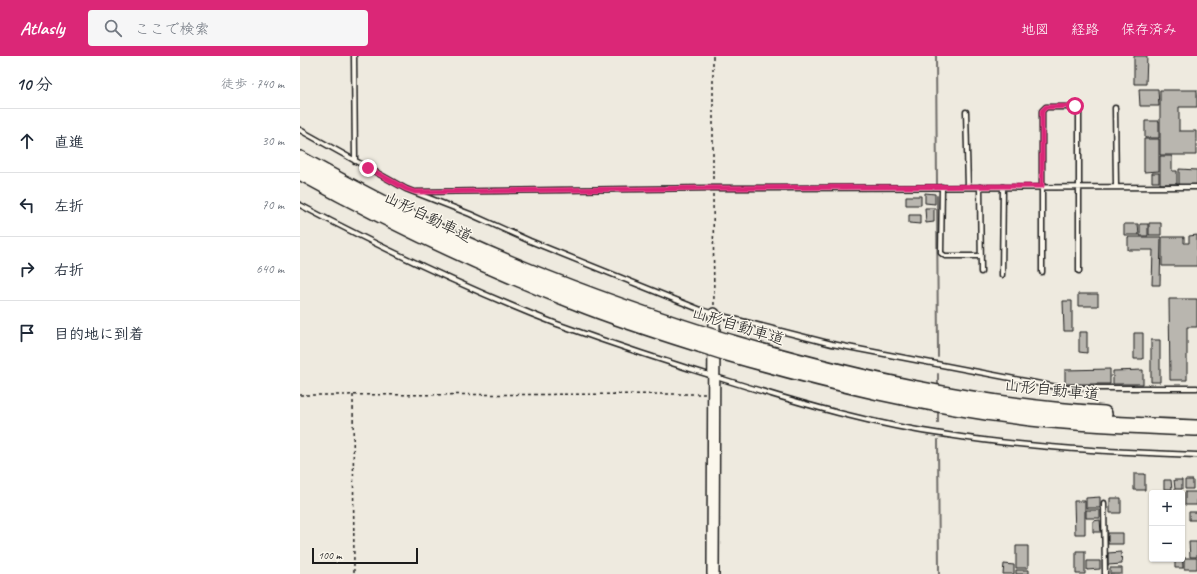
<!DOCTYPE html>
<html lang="ja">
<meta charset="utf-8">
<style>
body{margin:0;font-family:Caveat,"Klee One",sans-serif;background:#f6f6f7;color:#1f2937}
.controls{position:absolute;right:12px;bottom:12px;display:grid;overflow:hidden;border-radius:4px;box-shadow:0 1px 3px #0004}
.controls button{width:36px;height:36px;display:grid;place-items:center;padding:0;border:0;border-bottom:1px solid #e0e1e3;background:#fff;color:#1f2937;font:20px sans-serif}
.scale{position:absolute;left:12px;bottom:10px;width:106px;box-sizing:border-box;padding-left:4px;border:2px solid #1c1c1c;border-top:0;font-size:11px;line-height:14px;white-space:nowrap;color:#1c1c1c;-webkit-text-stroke:3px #fbf7ec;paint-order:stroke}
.stop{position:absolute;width:12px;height:12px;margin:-9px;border:3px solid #db2777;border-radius:50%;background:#fff}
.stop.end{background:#db2777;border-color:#fff;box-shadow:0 1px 4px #0008}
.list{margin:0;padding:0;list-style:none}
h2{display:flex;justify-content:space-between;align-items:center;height:52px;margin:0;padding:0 16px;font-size:17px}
h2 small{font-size:13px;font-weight:400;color:#747a83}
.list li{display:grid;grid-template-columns:26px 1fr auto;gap:12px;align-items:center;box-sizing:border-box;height:64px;padding:0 16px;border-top:1px solid #e0e1e3}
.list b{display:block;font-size:15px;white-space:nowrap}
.list em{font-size:13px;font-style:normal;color:#747a83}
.icon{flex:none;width:22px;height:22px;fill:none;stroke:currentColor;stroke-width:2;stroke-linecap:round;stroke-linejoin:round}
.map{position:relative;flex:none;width:897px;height:518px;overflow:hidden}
header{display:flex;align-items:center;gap:24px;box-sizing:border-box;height:56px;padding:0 20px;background:#db2777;color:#fff}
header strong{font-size:19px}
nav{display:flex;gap:22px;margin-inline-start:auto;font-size:14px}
.search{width:280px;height:36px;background:#f6f6f7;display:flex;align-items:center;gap:10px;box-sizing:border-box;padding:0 14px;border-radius:4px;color:#747a83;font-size:15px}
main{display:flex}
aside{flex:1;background:#fff}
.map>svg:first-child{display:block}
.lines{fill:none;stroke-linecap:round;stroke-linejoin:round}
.stream{stroke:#6f6d69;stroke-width:2}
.building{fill:#b9b6af;stroke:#1c1c1c}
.lane-casing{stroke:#1c1c1c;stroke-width:7}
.secondary-casing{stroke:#1c1c1c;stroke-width:14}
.highway-casing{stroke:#1c1c1c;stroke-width:18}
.path{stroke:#1c1c1c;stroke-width:1.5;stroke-dasharray:3 3;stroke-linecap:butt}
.lane{stroke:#fbf7ec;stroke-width:4}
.secondary{stroke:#fbf7ec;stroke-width:11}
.highway{stroke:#fbf7ec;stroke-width:15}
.highway-bridge-casing{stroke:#1c1c1c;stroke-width:18;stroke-linecap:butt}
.highway-bridge{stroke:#fbf7ec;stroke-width:15}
.route{stroke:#db2777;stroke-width:5}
.labels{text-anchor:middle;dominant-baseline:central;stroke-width:3;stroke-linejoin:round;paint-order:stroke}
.street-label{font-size:16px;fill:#1c1c1c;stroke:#fbf7ec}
</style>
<header>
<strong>Atlasly</strong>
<div class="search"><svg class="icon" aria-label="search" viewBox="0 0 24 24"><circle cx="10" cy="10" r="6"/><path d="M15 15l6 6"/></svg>ここで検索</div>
<nav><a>地図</a><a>経路</a><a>保存済み</a></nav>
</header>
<main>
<aside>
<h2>10 分<small>徒歩 · 740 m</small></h2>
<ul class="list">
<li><svg class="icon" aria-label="ahead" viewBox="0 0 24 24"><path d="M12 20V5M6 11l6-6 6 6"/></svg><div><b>直進</b></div><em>30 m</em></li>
<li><svg class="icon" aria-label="left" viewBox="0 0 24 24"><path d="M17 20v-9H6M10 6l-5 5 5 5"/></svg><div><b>左折</b></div><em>70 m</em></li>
<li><svg class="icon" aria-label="right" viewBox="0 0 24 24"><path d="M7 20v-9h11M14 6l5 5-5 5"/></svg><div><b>右折</b></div><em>640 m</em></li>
<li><svg class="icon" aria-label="arrive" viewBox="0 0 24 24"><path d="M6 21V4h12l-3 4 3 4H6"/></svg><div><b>目的地に到着</b></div></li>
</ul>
</aside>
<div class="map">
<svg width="897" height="518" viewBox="0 0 897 518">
<rect width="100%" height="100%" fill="#eeeadf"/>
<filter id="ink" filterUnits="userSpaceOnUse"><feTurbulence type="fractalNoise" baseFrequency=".025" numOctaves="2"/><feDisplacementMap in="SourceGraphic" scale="8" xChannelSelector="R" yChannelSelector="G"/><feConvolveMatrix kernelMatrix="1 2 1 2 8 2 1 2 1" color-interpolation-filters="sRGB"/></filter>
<g filter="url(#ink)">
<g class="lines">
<path class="stream" d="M 636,0 L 637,130
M 637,140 L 638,301
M 638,318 L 638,329
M 638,355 L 638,367
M 638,384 L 639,518"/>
</g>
<path class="building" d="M 834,0 L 847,0 L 846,28 L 834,28 Z
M 839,33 L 858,33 L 859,50 L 840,50 Z
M 860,34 L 897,34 L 897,51 L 879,51 L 879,75 L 896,75 L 896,99 L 860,99 Z
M 845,65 L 859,65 L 859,82 L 845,82 Z
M 844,83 L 859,83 L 859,115 L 844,116 Z
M 860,100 L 872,100 L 872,115 L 877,115 L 877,128 L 860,128 Z
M 879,113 L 897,114 L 897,129 L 879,129 Z
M 852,117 L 859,117 L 859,126 L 852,126 Z
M 625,137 L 635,138 L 635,148 L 625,147 Z
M 606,140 L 621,140 L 621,149 L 606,149 Z
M 625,152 L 634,152 L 634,166 L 626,167 Z
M 609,159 L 620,159 L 620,168 L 609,167 Z
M 849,167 L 861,167 L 861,179 L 849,179 Z
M 824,168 L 838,168 L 839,179 L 824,179 Z
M 840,168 L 848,168 L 848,180 L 840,180 Z
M 897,179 L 897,210 L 862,210 L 862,181 L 884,181 L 884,187 L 889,187 L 889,180 Z
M 828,181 L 861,181 L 860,229 L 852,229 L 853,194 L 828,194 Z
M 778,238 L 798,238 L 798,250 L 778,250 Z
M 869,243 L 897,243 L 897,271 L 887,271 L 887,324 L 870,324 Z
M 763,245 L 772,245 L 772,275 L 764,275 Z
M 779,276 L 787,276 L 787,297 L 779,296 Z
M 834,277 L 843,277 L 843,303 L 834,303 Z
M 851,284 L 860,284 L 860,326 L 851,326 Z
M 810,313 L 810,328 L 765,328 L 765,314 Z
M 843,314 L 843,328 L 813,328 L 813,315 Z
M 834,418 L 845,418 L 845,434 L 834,434 Z
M 864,424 L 871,424 L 872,433 L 864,433 Z
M 874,424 L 882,424 L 882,433 L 875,433 Z
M 885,424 L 893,424 L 893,433 L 885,433 Z
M 885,436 L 897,436 L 897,449 L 885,449 Z
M 800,441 L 800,452 L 786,452 L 786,442 Z
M 810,442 L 821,442 L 821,457 L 810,457 Z
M 774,445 L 785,445 L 785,478 L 775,478 Z
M 786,454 L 800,454 L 800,462 L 786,462 Z
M 889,456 L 897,456 L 897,464 L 889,464 Z
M 800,464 L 801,476 L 793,476 L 793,465 Z
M 808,477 L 823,477 L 823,488 L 808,488 Z
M 889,486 L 897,486 L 897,501 L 890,501 Z
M 716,490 L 728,490 L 728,512 L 716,512 Z
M 882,490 L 883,512 L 875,512 L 875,503 L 882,503 Z
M 776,495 L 785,495 L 785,518 L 776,518 Z
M 821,496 L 822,508 L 808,509 L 808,497 Z
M 884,502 L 897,502 L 897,513 L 884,513 Z
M 787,505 L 800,505 L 800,513 L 787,514 Z
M 704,508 L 714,509 L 714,518 L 703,518 Z
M 810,512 L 822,512 L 822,518 L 810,518 Z
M 716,514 L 729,514 L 729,518 L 716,518 Z"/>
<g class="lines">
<defs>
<path id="lane" d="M 54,0 L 55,105
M 815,52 L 816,130
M 666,56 L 668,131
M 0,74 L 106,133 L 170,158 L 230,185 L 401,254 L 414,258 L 532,288 L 762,332 L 897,332
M 642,131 L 641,197 L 645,200 L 681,200
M 680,131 L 681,216
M 117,136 L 413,132 L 897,131
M 0,149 C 84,193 169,234 257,268 C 315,289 373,308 432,326 C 502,348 575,369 648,379 C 730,392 813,396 897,399
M 742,216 L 742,55 L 746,51 L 775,51 L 779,54 L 779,215
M 702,219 L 703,131
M 804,447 L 805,518"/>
<path id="secondary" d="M 413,518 L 414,258"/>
<path id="highway" d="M 0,103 C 54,133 109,162 165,188 C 242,223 322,252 403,278
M 0,116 C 90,166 183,210 279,247 C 319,263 361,276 402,289
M 425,285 C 548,321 675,350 804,358
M 424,296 C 525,325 627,350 731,362 C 786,368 842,370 897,372"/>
</defs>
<use href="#lane" class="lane-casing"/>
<use href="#secondary" class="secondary-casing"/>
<use href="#highway" class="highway-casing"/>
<path class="path" d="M 413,0 L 413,126
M 413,138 L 414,250
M 0,339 L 406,338
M 53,339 L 54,518"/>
<use href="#lane" class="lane"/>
<use href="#secondary" class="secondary"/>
<use href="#highway" class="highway"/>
<defs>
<path id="highway-bridge" d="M 403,278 L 425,285
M 402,289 L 424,296"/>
</defs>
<use href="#highway-bridge" class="highway-bridge-casing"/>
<use href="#highway-bridge" class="highway-bridge"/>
</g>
</g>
<g class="lines" filter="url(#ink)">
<path class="route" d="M 68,112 L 106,133 L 115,136 L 413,132 L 742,130 L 742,55 L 746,51 L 775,50"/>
</g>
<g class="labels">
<g class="street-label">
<text transform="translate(128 161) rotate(26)">山形自動車道</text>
<text transform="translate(438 270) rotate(17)">山形自動車道</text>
<text transform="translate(752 334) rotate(6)">山形自動車道</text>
</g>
</g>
</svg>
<div class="controls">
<button>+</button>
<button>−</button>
</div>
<div class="scale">100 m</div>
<div class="stop" style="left:775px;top:50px"></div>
<div class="stop end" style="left:68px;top:112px"></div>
</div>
</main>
